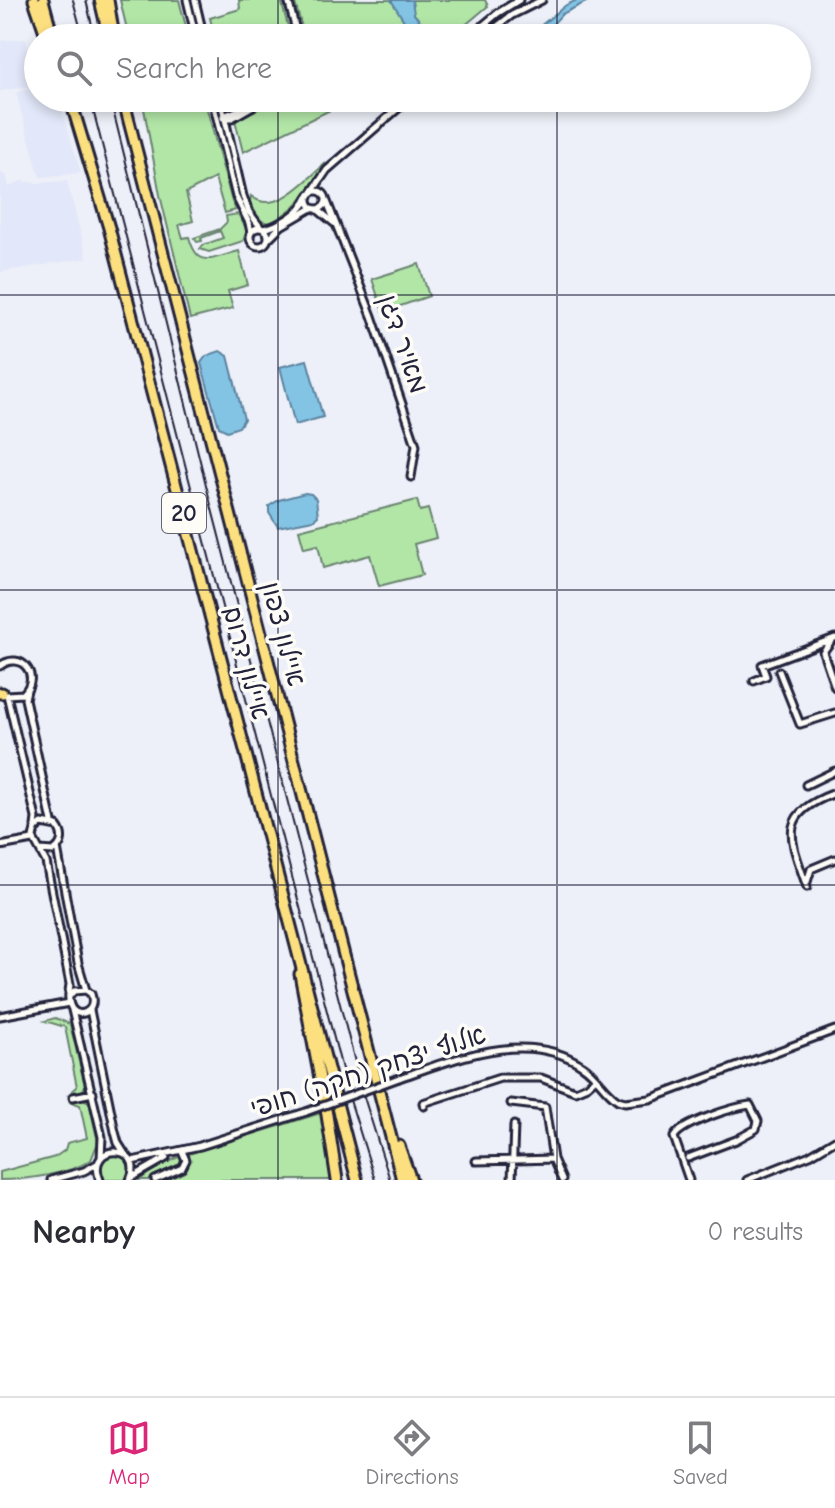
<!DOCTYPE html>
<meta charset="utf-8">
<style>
body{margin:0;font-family:"Comic Neue","Playpen Sans Hebrew",sans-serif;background:#f7f7f7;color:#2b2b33}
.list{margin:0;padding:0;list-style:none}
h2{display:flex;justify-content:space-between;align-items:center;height:104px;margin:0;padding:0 32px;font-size:34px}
h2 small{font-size:26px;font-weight:400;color:#7c7c81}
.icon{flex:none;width:44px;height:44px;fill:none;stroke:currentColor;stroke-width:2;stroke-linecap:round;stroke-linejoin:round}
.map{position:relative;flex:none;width:835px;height:1180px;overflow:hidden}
.search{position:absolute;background:#fff;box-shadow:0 4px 12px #0003;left:24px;right:24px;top:24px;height:88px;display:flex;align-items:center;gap:20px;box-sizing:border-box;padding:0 28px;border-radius:44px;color:#7c7c81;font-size:30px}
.sheet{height:216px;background:#fff}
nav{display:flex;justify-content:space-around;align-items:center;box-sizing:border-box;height:112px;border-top:2px solid #e1e1e2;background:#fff;font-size:22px;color:#7c7c81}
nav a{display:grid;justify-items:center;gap:4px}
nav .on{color:#db2777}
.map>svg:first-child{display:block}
.built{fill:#e2e7f9}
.green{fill:#b2e6a7;stroke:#6a8471;stroke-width:2}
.water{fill:#83c4e4;stroke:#5c83a0;stroke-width:2}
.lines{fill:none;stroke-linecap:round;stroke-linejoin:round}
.street-casing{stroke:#22223b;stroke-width:11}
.highway-casing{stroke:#22223b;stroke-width:15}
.street{stroke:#fdfcf7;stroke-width:5}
.highway{stroke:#fce080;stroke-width:9}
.rail{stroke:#22223b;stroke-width:2}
.street-bridge-casing{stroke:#22223b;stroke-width:11;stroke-linecap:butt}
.street-bridge{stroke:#fdfcf7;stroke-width:5}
.grid{fill:none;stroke:#22223b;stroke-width:2;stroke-opacity:0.55}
.labels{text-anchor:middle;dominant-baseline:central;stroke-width:7;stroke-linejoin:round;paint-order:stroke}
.shield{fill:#fdfcf7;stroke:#646373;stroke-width:2}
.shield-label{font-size:24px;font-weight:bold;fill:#22223b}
.street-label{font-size:26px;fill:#22223b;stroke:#fdfcf7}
</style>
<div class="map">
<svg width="835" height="1180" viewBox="0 0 835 1180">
<rect width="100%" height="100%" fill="#edf0f8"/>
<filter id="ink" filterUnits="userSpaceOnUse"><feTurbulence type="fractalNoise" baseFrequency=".0125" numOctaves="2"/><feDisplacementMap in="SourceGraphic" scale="16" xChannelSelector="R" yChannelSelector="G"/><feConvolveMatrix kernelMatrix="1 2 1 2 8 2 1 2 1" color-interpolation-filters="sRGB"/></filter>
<g filter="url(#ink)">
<path class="built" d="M 26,39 L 37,85 L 0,91 L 0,41 Z
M 38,86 L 38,98 L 58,98 L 81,173 L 40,177 L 16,93 Z
M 0,173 L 6,175 L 9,187 L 21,181 L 38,183 L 67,181 L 87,258 L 0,272 Z"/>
<path class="green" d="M 120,0 L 179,0 L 189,38 L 129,38 Z
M 239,0 L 281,0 L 291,38 L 215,38 L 210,18 L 240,9 Z
M 302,0 L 485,0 L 488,6 L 450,38 L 305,38 L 295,3 Z
M 142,98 L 204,98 L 232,202 L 236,210 L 225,213 L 215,178 L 186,193 L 193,221 L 179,225 L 183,238 L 189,237 C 198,270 212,258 239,251 L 248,285 L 228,291 L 233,308 L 190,319 L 160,195 Z
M 280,98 L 355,98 L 243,152 L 235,120 Z
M 326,163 C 309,189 301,207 270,223 L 260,221 L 250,202 L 251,196 C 276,217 308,178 326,163 Z
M 238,214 L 247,230 L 243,241 L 209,252 L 200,249 L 203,245 L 223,238 L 220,231 L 201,238 L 202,241 L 197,242 L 194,238 L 220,229 L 227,222 L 226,216 Z
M 419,264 L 429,296 L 383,312 L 372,279 Z
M 417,500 L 420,511 L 428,509 L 436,538 L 414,544 L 422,575 L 379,586 L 370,555 L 323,568 L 318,545 L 304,548 L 299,530 Z
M 55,1018 L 70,1024 L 85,1086 L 82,1092 L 69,1094 L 77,1087 L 65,1027 L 45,1021 Z
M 83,1099 L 89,1102 L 98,1142 L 91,1160 C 69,1174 26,1180 0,1180 L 0,1172 L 55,1157 L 65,1150 L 67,1143 L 87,1138 L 80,1105 L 71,1102 Z
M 321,1113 L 332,1180 L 140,1180 L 151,1171 L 176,1158 Z
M 109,1154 C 122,1153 127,1157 132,1169 L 128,1180 L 103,1180 L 99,1173 L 101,1162 Z"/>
<path class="water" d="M 391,0 L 412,0 L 414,14 L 435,38 L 421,38 L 406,24 Z
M 577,0 L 590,0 L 562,14 L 540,38 L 518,38 L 539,27 L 566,5 Z
M 220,351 L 228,356 L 244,419 L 239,427 L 227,431 L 219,427 L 201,363 L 206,356 Z
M 307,360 L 323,417 L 295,425 L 280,367 Z
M 305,493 L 311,494 L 316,499 L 318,516 L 313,520 L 278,527 L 269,513 L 269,506 L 279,500 Z"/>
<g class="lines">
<defs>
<path id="street" d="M 187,0 L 196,38
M 195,0 L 204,38
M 288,0 L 298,38
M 468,38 L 498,13 L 519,0
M 482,38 L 512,15 L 542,0
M 212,98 L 236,197 L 249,223 L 251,233
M 220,98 L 243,196 L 249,212 L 261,228
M 223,116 L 244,108
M 223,118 L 232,118 L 267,98
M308 200a9 9 0 1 1 18 0a9 9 0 1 1-18 0Z
M 312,192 L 327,170 L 410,98
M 326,199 L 372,316 L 416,445 L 411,477
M 317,209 L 334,223
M250 237a9 9 0 1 1 18 0a9 9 0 1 1-18 0Z
M 263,229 C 279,226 302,212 308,197
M 268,239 L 281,226 L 312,208
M 831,641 L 823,652 L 835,687
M 0,666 C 21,650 42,676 23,694 L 6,695
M 779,671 L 800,724 L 835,713
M 754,681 L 766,676 L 762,665 L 835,638
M 27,690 L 25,699 L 52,822
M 7,695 L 36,818 L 35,826
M 806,785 L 835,771
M 0,846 L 33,840
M 57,848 L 78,963 L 86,990
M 40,850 L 53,851 C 63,845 64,835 57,826 L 42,823 L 35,829 L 33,838 L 46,862 L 70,984 C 69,990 68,1000 70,1005 C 75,1020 98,1014 91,994 L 86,990 L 74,991 L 69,997
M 807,882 L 811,869 L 835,859
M 807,887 C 790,838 776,815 835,793
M 72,1010 L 102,1137 L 101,1158
M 90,1010 L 115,1132 L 118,1143 L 125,1154
M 0,1016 L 69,1003
M 399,1078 C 455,1059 528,1028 583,1066 C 597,1075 604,1091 618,1100 L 625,1102 L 650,1099 L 835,1030
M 73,1097 L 93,1093
M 511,1103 L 545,1107 L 553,1159 L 562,1180
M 424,1106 L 423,1103 L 500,1078 L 541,1078 L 575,1091 L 587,1086 L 596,1078
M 688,1158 L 736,1140 L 756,1129 L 758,1121 L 750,1105 C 734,1107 682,1123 674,1137 L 689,1180
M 132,1161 L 200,1146 L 306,1112
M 476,1161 L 553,1159
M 133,1177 L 166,1158
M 51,1180 L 84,1171 L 97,1164
M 100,1180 C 84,1142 147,1143 130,1180
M 155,1180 L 182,1168 L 186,1160 L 182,1151
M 512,1180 L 514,1125
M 747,1180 L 810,1155 L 835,1140"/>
<path id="highway" d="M 34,0 L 47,38
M 43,0 L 53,38
M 100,0 L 109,38
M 108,0 L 113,31
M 70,98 L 109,228 L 357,1180
M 123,98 L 402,1180
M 0,693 L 2,693
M 300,974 L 327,1115 L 337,1180
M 399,1146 L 411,1180"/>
</defs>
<use href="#street" class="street-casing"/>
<use href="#highway" class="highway-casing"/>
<use href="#street" class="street"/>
<use href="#highway" class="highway"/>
<path class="rail" d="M 73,0 L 83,38
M 86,0 L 95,38
M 90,98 L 350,1100 L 375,1180
M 110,98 L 211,505 L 364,1097 L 390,1180"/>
<defs>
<path id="street-bridge" d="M 306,1112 L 399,1078"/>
</defs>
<use href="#street-bridge" class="street-bridge-casing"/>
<use href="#street-bridge" class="street-bridge"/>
</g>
</g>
<path class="grid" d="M 278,0 L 278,38M 557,0 L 557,38M 278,98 L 278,1180M 557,98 L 557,1180M 0,295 L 835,295M 0,590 L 835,590M 0,885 L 835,885"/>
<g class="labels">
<rect class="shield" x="162" y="493" width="44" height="40" rx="6"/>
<g class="shield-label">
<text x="184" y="513">20</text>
</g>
<g class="street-label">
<text transform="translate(403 344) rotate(71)">מאיר דגן</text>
<text transform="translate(283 634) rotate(75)">איילון צפון</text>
<text transform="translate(246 663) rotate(75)">איילון דרום</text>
<text transform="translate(368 1072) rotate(-18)">אלוף יצחק (חקה) חופי</text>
</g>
</g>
</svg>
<div class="search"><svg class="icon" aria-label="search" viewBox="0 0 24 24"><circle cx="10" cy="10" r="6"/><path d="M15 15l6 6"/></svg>Search here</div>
</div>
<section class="sheet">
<h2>Nearby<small>0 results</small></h2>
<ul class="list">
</ul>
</section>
<nav>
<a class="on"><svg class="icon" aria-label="map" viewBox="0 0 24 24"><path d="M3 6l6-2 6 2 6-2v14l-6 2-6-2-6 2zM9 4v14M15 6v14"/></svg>Map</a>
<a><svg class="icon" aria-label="directions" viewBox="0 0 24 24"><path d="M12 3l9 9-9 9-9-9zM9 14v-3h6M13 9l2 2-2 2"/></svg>Directions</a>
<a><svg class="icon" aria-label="saved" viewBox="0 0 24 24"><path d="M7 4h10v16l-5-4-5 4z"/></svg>Saved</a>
</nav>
